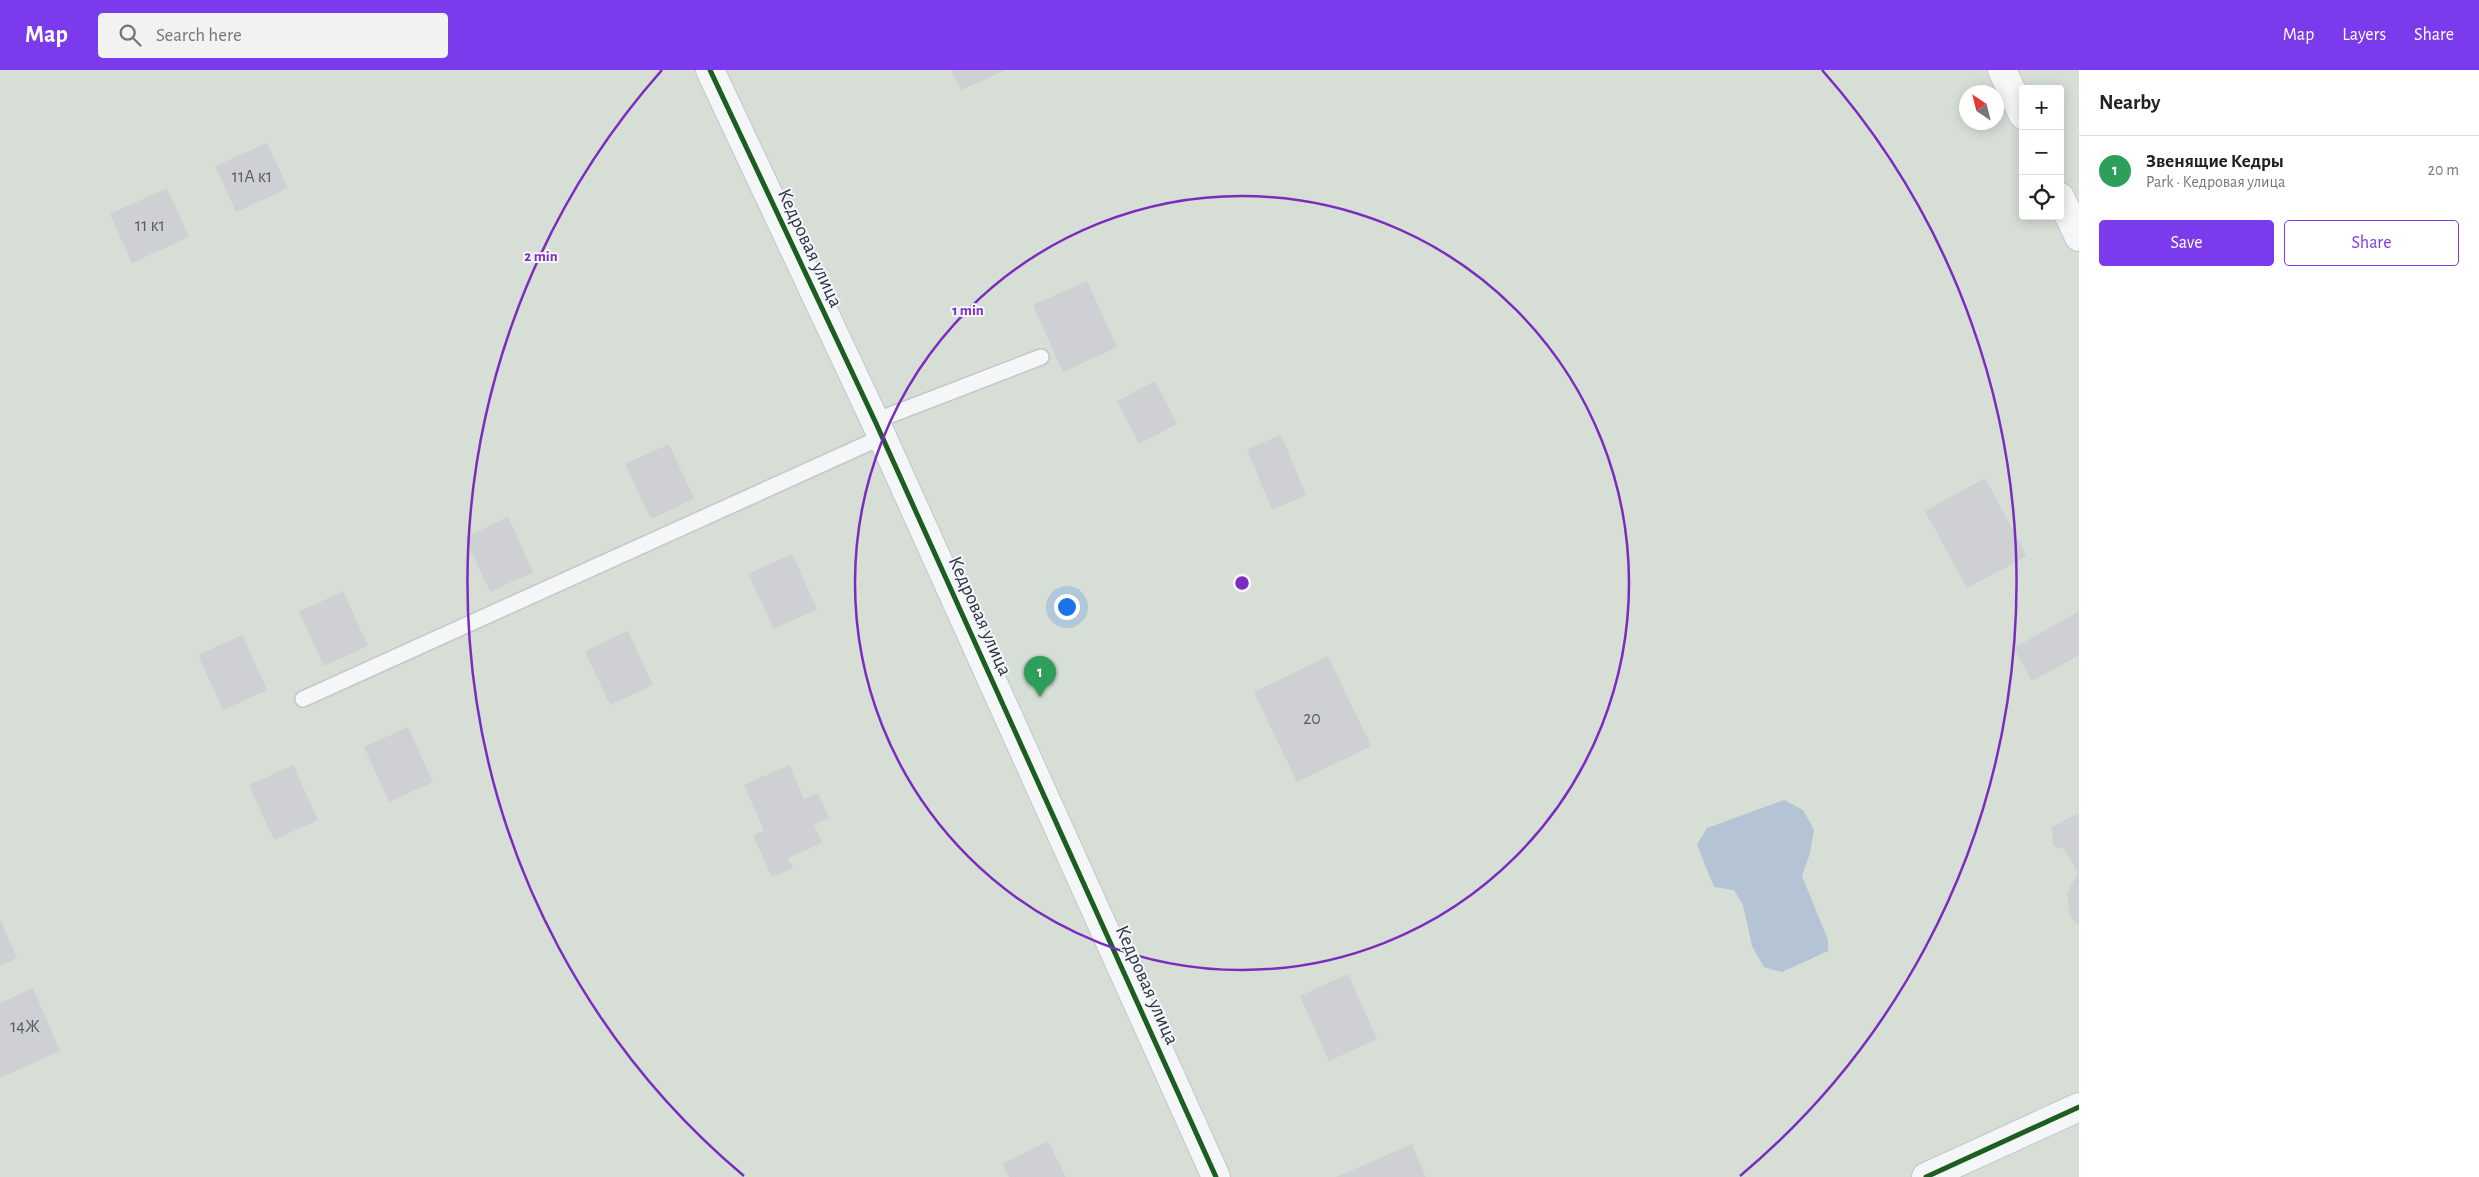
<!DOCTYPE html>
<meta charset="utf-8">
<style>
body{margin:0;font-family:"Alegreya Sans",sans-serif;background:#f2f2f2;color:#222}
.controls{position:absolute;right:15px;top:15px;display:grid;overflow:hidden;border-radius:5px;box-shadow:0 2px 12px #0003}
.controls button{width:45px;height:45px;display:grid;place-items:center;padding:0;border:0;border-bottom:1px solid #e0e0e0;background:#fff;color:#222;font:25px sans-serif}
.compass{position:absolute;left:1959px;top:15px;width:45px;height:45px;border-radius:50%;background:#fff;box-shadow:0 2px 12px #0003;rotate:325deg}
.you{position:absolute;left:1066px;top:536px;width:18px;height:18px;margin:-12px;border:4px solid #fff;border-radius:50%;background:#1a73e8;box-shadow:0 0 0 8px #1a73e833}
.badge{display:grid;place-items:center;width:32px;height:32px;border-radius:50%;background:#7c3aed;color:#fff;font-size:16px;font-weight:700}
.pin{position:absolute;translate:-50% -41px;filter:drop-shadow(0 1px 2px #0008)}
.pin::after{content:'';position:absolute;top:26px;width:18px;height:15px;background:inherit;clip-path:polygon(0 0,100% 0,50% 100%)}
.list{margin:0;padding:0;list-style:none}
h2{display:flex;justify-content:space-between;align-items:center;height:65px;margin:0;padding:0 20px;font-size:21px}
h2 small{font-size:16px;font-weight:400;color:#767676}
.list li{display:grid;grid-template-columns:32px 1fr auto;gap:15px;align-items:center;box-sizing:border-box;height:70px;padding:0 20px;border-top:1px solid #e0e0e0}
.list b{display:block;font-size:19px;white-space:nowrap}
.list p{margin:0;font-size:16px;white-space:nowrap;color:#767676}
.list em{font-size:16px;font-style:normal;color:#767676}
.actions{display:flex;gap:10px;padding:15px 20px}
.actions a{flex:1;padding:11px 0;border:1px solid #7c3aed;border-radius:5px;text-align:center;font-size:18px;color:#7c3aed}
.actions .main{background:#7c3aed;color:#fff}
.icon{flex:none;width:28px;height:28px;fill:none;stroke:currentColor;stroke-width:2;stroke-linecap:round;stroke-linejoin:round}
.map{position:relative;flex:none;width:2079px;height:1107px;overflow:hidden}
header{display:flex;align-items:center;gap:30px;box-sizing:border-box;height:70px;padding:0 25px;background:#7c3aed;color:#fff}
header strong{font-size:24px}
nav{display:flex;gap:28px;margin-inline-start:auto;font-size:18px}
.search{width:350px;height:45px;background:#f2f2f2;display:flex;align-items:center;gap:12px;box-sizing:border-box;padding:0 18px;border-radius:5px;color:#767676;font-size:19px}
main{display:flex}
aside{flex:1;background:#fff}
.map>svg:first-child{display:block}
.green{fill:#d6ded6;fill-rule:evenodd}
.water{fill:#b4c4d5}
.building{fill:#ced0d3}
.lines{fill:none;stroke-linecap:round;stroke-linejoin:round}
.lane-casing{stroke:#c4c6c8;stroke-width:18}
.street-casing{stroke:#c4c6c8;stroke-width:30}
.lane{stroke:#f5f6f7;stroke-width:15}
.street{stroke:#f5f6f7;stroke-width:28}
.cycleway-casing{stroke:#f4f6f9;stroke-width:8}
.cycleway{stroke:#1b5e20;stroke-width:5}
.ring{fill:none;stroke:#7b2cbf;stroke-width:2.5}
.labels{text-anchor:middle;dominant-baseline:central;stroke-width:4;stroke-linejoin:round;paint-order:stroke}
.number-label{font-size:18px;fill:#545c69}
.street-label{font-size:20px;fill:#2b3445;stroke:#f4f6f9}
.centre{fill:#7b2cbf;stroke:#f4f6f9;stroke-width:2.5}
.ring-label{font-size:15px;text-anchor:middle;font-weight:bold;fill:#7b2cbf;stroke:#f4f6f9;stroke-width:4;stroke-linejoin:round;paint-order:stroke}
</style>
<header>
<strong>Map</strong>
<div class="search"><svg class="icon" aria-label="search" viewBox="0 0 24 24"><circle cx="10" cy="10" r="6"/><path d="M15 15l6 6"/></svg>Search here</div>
<nav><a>Map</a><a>Layers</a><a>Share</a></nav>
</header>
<main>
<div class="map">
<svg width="2079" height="1107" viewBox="0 0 2079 1107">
<rect width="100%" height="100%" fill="#e6e8ea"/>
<path class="green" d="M 0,0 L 2079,0 L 2079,1107 L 0,1107 ZM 2023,19 L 2060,19 L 2060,146 L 2023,146 ZM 1966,22 L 1996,22 L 1996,52 L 1966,52 Z"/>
<path class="water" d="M 1784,730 L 1803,740 L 1814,760 L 1810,783 L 1802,806 L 1828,870 L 1828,881 L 1782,902 L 1764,897 L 1752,876 L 1743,835 L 1734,820 L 1714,817 L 1697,775 L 1707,758 Z"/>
<path class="building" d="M 951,0 L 1006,0 L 961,20 Z
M 267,73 L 288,118 L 236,142 L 215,96 Z
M 167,118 L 189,167 L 132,193 L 110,144 Z
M 1087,211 L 1117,277 L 1063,302 L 1033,235 Z
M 1155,311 L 1177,354 L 1139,374 L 1117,331 Z
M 1281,365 L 1306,425 L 1272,440 L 1247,379 Z
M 669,374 L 694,429 L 651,449 L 625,394 Z
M 1985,408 L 2027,486 L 1967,518 L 1925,441 Z
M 508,447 L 533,502 L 490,522 L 465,467 Z
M 792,484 L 817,539 L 774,559 L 748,504 Z
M 343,521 L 368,576 L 324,596 L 299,542 Z
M 2079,541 L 2079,585 L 2032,611 L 2014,578 Z
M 628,561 L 653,615 L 610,635 L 585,581 Z
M 242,565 L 267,620 L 223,640 L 198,585 Z
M 1328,586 L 1371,676 L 1297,712 L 1254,622 Z
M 408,657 L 433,712 L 389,732 L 364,677 Z
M 293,695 L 318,750 L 274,770 L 249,715 Z
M 789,695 L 804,729 L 818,723 L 829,748 L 814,754 L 822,773 L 788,788 L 793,798 L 772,807 L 753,765 L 764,761 L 744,715 Z
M 2079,743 L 2079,855 L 2070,846 L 2067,823 L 2078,803 L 2065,780 L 2053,775 L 2052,757 Z
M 0,849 L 17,888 L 0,896 Z
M 1348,904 L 1377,969 L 1329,991 L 1300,926 Z
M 33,918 L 60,981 L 0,1008 L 0,933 Z
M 1048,1071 L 1066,1107 L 1009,1107 L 1002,1094 Z
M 1412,1074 L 1426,1107 L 1336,1107 Z"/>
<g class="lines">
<defs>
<path id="lane" d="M 875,351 L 1041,287
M 303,629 L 882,367"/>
<path id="street" d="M 710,0 L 875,351 L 1216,1107
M 2002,0 L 2023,45
M 2060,127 L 2079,167
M 1926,1107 L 2079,1037"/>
</defs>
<use href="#lane" class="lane-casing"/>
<use href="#street" class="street-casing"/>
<use href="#lane" class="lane"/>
<use href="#street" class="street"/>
<defs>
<path id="cycleway" d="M 710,0 L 875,351 L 1216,1107
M 1926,1107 L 2079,1037"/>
</defs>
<use href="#cycleway" class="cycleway-casing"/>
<use href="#cycleway" class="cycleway"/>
</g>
<g class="ring">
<circle cx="1242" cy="513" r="387"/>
<path d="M744 1106A774 774 0 0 1 662 0M1822 0A774 774 0 0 1 1740 1106"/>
</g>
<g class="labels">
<g class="number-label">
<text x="252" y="107">11А к1</text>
<text x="150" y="156">11 к1</text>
<text x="1312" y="649">20</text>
<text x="25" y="957">14Ж</text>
</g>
<g class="street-label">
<text transform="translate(810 178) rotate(65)">Кедровая улица</text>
<text transform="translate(980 546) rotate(66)">Кедровая улица</text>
<text transform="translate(1147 915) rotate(66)">Кедровая улица</text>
</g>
</g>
<circle cx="1242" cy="513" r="8" class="centre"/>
<g class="ring-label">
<text x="541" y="191">2 min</text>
<text x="968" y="245">1 min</text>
</g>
</svg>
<div class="controls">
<button>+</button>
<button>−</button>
<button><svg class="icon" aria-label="locate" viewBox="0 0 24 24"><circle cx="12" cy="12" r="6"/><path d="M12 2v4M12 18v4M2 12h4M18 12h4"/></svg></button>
</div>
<svg class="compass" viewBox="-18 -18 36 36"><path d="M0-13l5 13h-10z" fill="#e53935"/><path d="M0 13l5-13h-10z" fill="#767676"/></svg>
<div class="you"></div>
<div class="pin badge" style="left:1040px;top:627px;background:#2e9e5b">1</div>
</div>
<aside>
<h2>Nearby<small></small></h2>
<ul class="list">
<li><span class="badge" style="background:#2e9e5b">1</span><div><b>Звенящие Кедры</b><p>Park · Кедровая улица</p></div><em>20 m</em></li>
</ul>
<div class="actions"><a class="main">Save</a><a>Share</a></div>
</aside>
</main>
